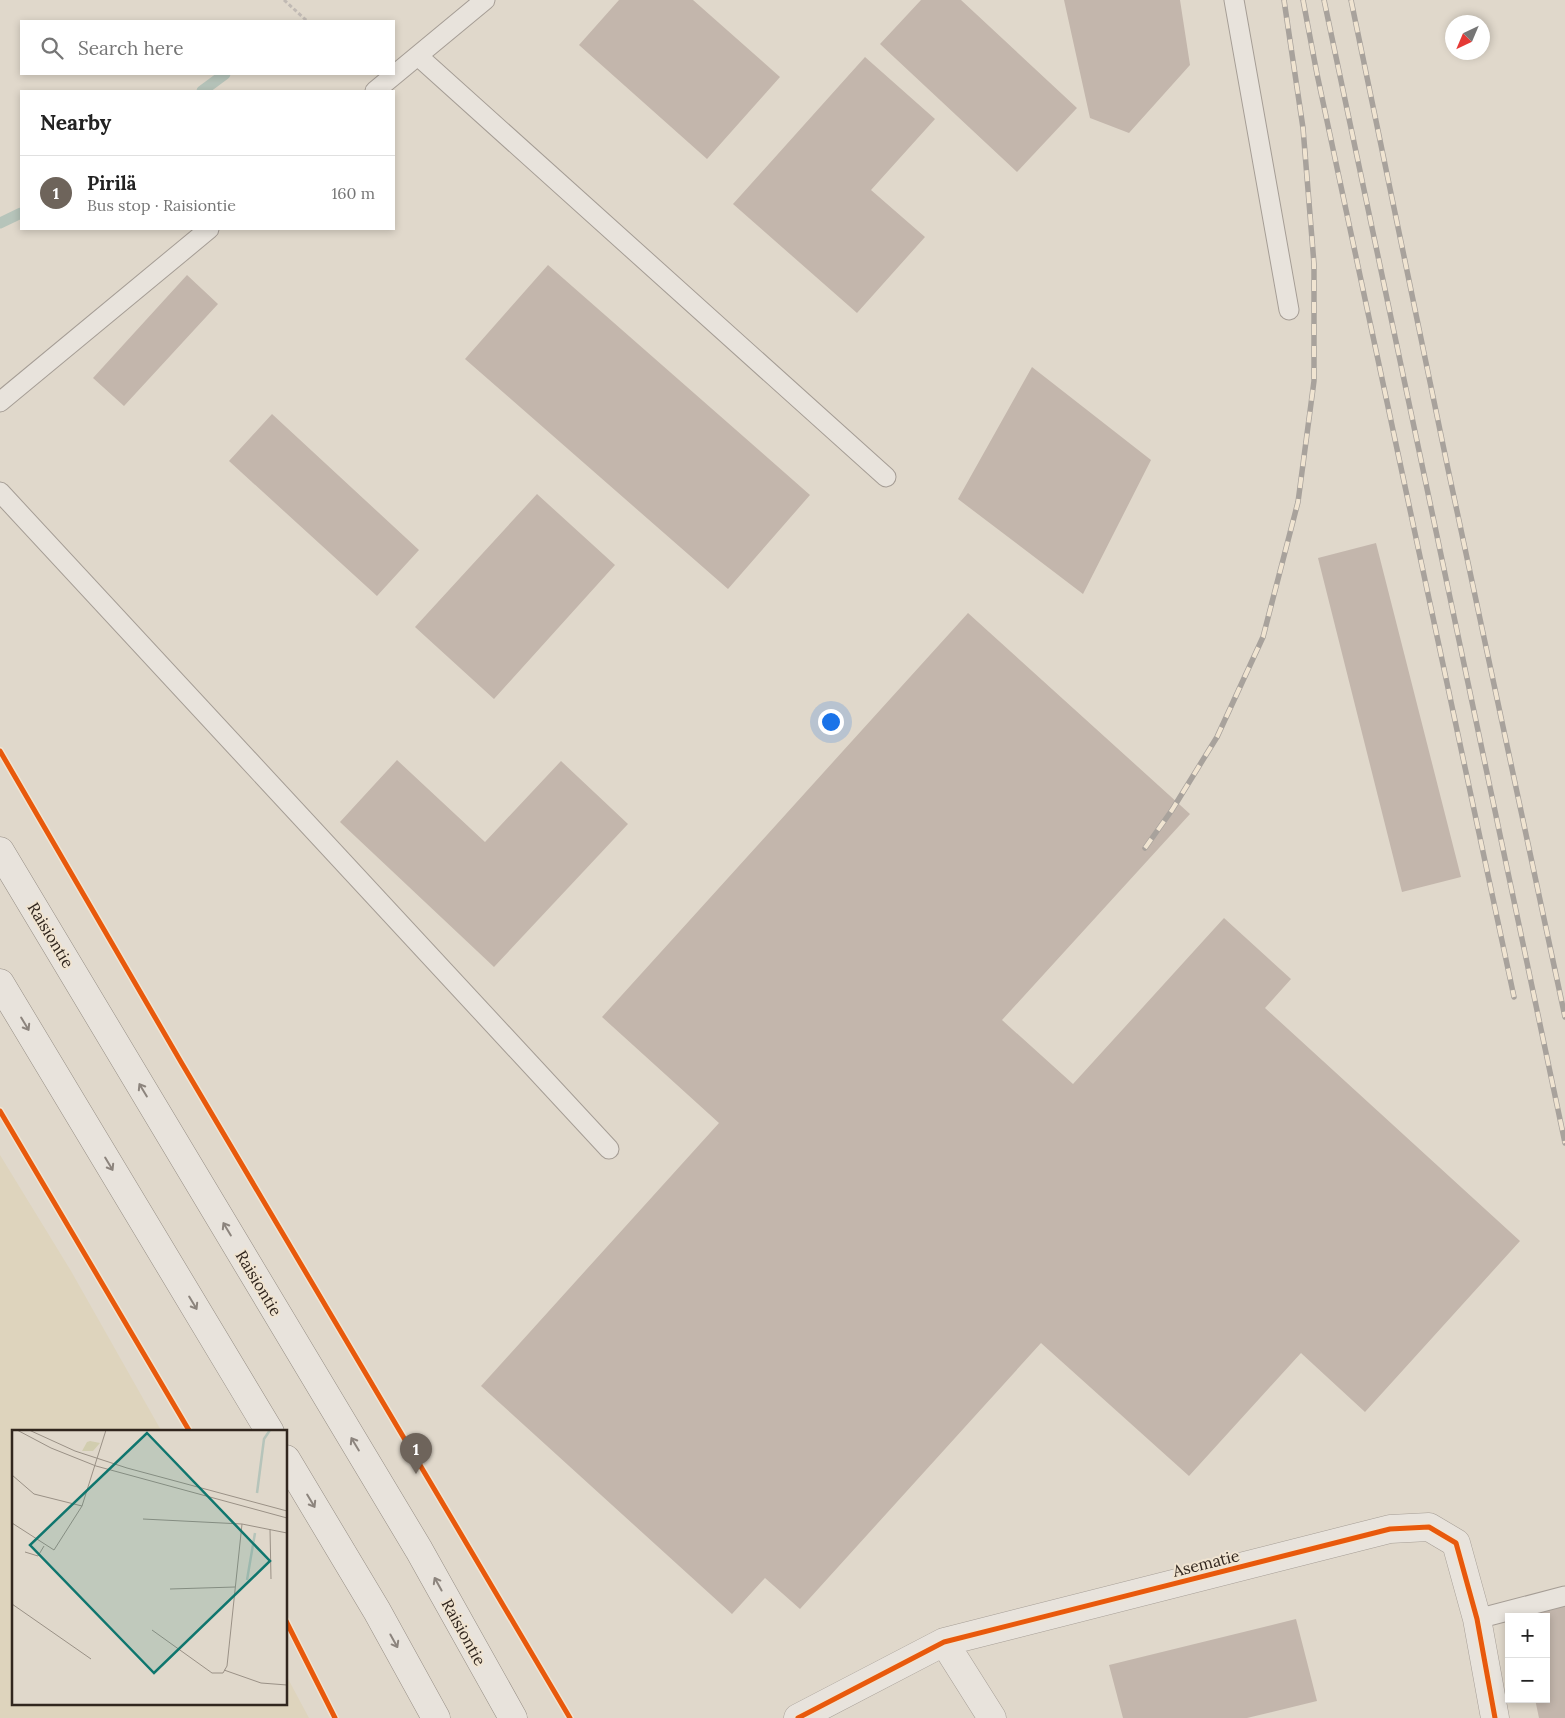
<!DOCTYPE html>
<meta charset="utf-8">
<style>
body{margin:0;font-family:Lora,serif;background:#f2f2f2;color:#222}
.controls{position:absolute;right:15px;bottom:15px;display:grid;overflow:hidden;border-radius:0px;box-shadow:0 2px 8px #0003}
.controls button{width:45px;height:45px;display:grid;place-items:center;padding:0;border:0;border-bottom:1px solid #e0e0e0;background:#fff;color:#222;font:25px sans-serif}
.compass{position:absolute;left:1445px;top:15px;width:45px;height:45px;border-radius:50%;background:#fff;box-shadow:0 2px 8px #0003;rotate:224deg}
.you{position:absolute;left:830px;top:721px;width:18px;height:18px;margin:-12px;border:4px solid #fff;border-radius:50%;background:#1a73e8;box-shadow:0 0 0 8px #1a73e833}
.badge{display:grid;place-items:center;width:32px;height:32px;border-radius:50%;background:#6e645b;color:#fff;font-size:16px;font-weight:700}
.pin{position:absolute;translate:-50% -41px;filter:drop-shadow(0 1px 2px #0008)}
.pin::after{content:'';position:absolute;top:26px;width:18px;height:15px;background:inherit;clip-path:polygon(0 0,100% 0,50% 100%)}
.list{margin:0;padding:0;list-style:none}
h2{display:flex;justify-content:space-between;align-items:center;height:65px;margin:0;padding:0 20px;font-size:21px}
h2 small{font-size:16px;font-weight:400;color:#767676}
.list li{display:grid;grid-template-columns:32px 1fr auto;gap:15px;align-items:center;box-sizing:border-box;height:75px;padding:0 20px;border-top:1px solid #e0e0e0}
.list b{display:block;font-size:19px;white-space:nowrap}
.list p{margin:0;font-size:16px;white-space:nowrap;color:#767676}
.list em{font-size:16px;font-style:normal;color:#767676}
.icon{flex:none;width:28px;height:28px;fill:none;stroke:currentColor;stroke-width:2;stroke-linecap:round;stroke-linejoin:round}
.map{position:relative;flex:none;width:1565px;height:1718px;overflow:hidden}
.search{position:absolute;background:#fff;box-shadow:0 2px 8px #0003;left:20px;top:20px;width:375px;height:55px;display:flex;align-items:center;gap:12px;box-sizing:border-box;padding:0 18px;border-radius:0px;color:#767676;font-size:19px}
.panel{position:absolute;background:#fff;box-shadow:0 2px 8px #0003;left:20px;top:90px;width:375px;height:140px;border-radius:0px}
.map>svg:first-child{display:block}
.farmland{fill:#ded4bd}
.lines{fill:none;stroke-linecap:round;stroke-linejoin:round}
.stream{stroke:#b6c4ba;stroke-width:11}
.building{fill:#c3b6ac}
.lane-casing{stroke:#a59d95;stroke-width:21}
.street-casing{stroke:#a59d95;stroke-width:29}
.secondary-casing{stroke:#958d84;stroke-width:29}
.path{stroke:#c1bab4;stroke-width:3;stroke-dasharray:4 2.5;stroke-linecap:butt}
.lane{stroke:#e8e3dc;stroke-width:19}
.street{stroke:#e8e3dc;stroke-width:28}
.secondary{stroke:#e8e3dc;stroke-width:28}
.rail-casing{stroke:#a8a29c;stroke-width:5.5}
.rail{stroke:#f0e4d1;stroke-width:4;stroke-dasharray:11;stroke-linecap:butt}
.cycleway-casing{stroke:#f0e4d1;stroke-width:8}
.cycleway{stroke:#e8590c;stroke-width:5}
.oneway{stroke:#8c847d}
.labels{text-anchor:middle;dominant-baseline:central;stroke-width:4;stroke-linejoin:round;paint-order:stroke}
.street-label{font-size:16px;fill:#31261e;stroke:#f0e4d1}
.inset-river{fill:none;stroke:#b6c4ba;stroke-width:2.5}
.inset-road{fill:none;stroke:#9a9186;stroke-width:1}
.view{fill:#0f766e;fill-opacity:0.15;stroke:#0f766e;stroke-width:2.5}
.inset-edge{fill:none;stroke:#31261e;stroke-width:2.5}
</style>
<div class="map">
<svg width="1565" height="1718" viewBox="0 0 1565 1718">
<rect width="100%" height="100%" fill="#e0d8cb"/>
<path class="farmland" d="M 0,1155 L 71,1271 L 162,1432 L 14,1432 L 14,1704 L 286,1704 L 286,1675 L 309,1718 L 0,1718 Z"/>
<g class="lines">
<path class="stream" d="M 202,91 L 225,74
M 0,223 L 21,213"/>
</g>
<path class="building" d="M 619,0 L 693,0 L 780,77 L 707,159 L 579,45 Z
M 921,0 L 961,0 L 1077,108 L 1017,172 L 880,44 Z
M 1064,0 L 1180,0 L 1190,65 L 1129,133 L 1090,118 Z
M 865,57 L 935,119 L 871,190 L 925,237 L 857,313 L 733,204 Z
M 548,265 L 810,495 L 728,589 L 465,359 Z
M 187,275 L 218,304 L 124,406 L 93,378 Z
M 1032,367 L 1151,460 L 1083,594 L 958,499 Z
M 272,414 L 419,550 L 377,596 L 229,461 Z
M 537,494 L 615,565 L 494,699 L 415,627 Z
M 1376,543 L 1461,877 L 1402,892 L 1318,558 Z
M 968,613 L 1190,814 L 1002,1020 L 1073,1084 L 1224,918 L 1291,979 L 1265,1008 L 1520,1241 L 1365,1412 L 1301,1353 L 1189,1476 L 1041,1343 L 800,1609 L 765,1578 L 732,1614 L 481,1386 L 719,1123 L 602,1017 Z
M 397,760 L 485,842 L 561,761 L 628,824 L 494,967 L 340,822 Z
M 1565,1605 L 1565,1718 L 1539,1718 L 1535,1699 L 1546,1699 L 1546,1617 L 1518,1617 Z
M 1296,1619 L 1317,1701 L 1247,1718 L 1123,1718 L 1109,1665 Z"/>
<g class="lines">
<defs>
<path id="lane" d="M 1234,0 L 1289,310
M 418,56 L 886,477
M 375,91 L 485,0
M 0,402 L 209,229
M 0,492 L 609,1149
M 1477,1619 L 1565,1596"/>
<path id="street" d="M 944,1642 L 992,1718
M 798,1718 L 944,1642 L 1390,1529 L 1429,1527 L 1456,1543 L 1477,1619 L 1495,1718"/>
<path id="secondary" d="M 0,851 L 419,1550 L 513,1718
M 0,983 L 270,1432
M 286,1459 L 377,1611 L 436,1718"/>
</defs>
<use href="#lane" class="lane-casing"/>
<use href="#street" class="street-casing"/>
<use href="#secondary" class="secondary-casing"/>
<path class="path" d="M 284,0 L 307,21"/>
<use href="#lane" class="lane"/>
<use href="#street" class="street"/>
<use href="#secondary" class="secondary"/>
<defs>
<path id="rail" d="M 1303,0 L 1317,74 L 1514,997
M 1324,0 L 1565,1143
M 1351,0 L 1448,469 L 1565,1017
M 1145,848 L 1172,810 L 1217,737 L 1263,637 L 1298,502 L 1314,381 L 1314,264 L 1303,128 L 1284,0"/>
</defs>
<use href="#rail" class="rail-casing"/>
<use href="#rail" class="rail"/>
<defs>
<path id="cycleway" d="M 0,751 L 181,1062 L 570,1718
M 0,1111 L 190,1432
M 286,1621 L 335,1718
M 798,1718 L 944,1642 L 1390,1529 L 1429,1527 L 1456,1543 L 1477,1619 L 1495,1718"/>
</defs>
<use href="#cycleway" class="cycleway-casing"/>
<use href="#cycleway" class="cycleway"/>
</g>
<defs><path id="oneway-shaft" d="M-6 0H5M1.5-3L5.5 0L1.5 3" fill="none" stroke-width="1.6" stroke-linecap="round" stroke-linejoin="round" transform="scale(1.25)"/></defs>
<g class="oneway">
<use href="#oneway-shaft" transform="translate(25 1024) rotate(59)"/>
<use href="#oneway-shaft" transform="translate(143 1090) rotate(-121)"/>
<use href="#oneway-shaft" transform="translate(109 1164) rotate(59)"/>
<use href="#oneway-shaft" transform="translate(227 1229) rotate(-121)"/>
<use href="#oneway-shaft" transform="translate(193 1303) rotate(59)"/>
<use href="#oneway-shaft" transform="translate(355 1444) rotate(-121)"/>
<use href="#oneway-shaft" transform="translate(311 1501) rotate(59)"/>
<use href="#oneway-shaft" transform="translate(438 1584) rotate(-119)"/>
<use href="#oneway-shaft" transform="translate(394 1641) rotate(61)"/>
</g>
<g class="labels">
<g class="street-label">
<text transform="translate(51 935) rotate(59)">Raisiontie</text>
<text transform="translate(259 1283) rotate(59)">Raisiontie</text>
<text transform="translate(1206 1563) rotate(-14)">Asematie</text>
<text transform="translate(464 1632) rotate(61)">Raisiontie</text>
</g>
</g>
<g transform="translate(12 1430)">
<rect width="275" height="275" fill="#e0d8cb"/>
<path d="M 75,12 L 78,11 L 88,13 L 81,21 L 70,21 Z" fill="#d1cdaf"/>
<path class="inset-river" d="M 245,63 L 252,9 L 258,0M 235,150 L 243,103"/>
<path class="inset-road" d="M 5,0 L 39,18 L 84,36 L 275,88M 17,0 L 63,21 L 115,38 L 275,81M 0,45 L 22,64 L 70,76M 131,89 L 230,94 L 275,103M 0,93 L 42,120 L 70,76 L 94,0M 258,99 L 259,149M 13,122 L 26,126 L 32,116M 158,159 L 223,157M 0,174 L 79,229M 140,200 L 200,243 L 211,243 L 215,236 L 230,94M 212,240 L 249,253 L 275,255"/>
<path class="view" d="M 135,3 L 258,131 L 142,243 L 18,115 Z"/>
<rect width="275" height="275" class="inset-edge"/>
</g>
</svg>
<div class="controls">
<button>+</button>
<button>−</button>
</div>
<svg class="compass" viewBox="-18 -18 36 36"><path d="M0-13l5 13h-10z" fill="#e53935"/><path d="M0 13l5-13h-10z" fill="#767676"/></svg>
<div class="you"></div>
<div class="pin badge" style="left:416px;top:1474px">1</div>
<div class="search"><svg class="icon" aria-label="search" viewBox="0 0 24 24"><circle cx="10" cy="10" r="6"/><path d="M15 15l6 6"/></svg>Search here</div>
<section class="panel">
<h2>Nearby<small></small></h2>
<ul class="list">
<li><span class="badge">1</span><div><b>Pirilä</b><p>Bus stop · Raisiontie</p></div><em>160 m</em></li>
</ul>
</section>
</div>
